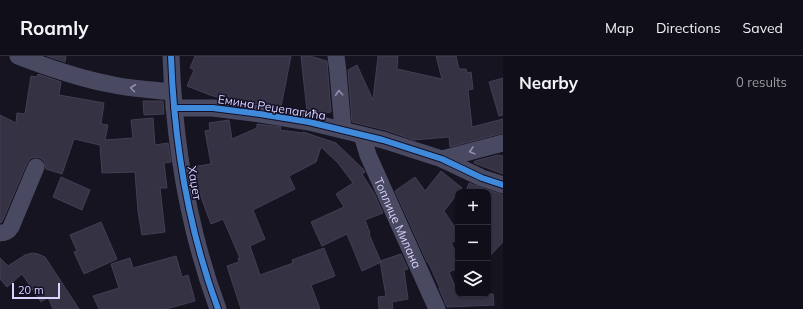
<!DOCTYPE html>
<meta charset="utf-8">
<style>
body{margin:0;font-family:Mulish,sans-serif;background:#1e1d26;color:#f1f3f6}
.controls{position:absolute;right:12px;bottom:12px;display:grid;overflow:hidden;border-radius:8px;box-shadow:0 1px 3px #0004}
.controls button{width:36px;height:36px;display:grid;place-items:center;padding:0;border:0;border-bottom:1px solid #302f38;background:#100f19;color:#f1f3f6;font:20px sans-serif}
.scale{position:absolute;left:12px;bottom:10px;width:48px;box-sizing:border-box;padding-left:4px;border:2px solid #d9d4ff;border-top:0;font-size:11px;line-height:14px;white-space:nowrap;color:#d9d4ff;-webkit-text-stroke:3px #130f26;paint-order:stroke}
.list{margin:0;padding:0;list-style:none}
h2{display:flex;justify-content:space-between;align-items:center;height:52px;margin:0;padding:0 16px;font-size:17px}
h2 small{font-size:13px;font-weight:400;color:#9c9ca2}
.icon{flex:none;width:22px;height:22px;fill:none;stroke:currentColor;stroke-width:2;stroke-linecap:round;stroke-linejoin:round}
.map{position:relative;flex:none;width:503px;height:253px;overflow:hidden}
header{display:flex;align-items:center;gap:24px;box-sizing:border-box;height:56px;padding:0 20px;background:#100f19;border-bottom:1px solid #302f38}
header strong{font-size:19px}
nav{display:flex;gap:22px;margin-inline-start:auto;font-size:14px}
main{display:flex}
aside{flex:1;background:#100f19}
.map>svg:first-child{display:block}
.building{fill:#343243;stroke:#433f54}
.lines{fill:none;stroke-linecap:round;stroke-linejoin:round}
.minor{stroke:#4a4962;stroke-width:17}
.cycleway-casing{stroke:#130f26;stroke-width:8}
.cycleway{stroke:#408adc;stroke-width:6}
.oneway{stroke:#928eb0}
.labels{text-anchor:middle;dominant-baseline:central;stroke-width:3;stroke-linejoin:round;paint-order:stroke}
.street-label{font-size:12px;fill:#d9d4ff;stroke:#130f26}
</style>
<header>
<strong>Roamly</strong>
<nav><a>Map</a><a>Directions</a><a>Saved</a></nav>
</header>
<main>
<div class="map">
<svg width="503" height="253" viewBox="0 0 503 253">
<rect width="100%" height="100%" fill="#161421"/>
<path class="building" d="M 47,0 L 66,0 L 65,6 Z
M 195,0 L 291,0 L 281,51 L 228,44 L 210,39 L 187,30 L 194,14 L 190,12 Z
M 301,0 L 310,0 L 327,5 L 331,56 L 318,58 L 307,55 Z
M 378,0 L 398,0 L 397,13 L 442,23 L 436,0 L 456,0 L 459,13 L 466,13 L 467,17 L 471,16 L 473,33 L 468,34 L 472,71 L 503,63 L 503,77 L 450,91 L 449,81 L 414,84 L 385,74 L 352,66 L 348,14 L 357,9 L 373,44 Z
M 38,18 L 61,26 L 59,39 L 104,47 L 101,68 L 108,69 L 105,84 L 133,82 L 131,64 L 153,62 L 155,89 L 168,87 L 171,106 L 164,107 L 167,132 L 160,132 L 165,176 L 142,179 L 138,155 L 135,116 L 102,117 L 100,89 L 74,83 L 62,118 L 46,113 L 44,105 L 40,102 L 35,101 L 30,103 L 27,107 L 2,166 L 0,167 L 0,59 L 16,67 L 17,57 L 25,58 L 31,20 L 37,21 Z
M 503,22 L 503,59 L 499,60 L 489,26 Z
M 143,45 L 163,45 L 164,58 L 144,59 Z
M 229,64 L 232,83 L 257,72 L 257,68 L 281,71 L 280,74 L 303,77 L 303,76 L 336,87 L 363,113 L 365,116 L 362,118 L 374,137 L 383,157 L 365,164 L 370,177 L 369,178 L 381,206 L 362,215 L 347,178 L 322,190 L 311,166 L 344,151 L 336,138 L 353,127 L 338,107 L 321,91 L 316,106 L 289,120 L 295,133 L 253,154 L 265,183 L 250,190 L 260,219 L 293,207 L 292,204 L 324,192 L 335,220 L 311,229 L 320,253 L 241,253 L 227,210 L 239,206 L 238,202 L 240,202 L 223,163 L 211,168 L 198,133 L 196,133 L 192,111 L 211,108 L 205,75 L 210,74 L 209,67 Z
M 498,99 L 503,100 L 503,118 L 474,107 L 475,105 Z
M 441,115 L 462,132 L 444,155 L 458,176 L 458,183 L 451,187 L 458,200 L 458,212 L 449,216 L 458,238 L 493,238 L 494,249 L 447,251 L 439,232 L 440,232 L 428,206 L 427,206 L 395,135 L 415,121 L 425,135 Z
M 61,121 L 90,134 L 82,154 L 53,141 Z
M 469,127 L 479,131 L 503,139 L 503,186 L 488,202 L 488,136 L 466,136 Z
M 101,166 L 117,203 L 84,218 L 74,196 L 77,195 L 70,179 Z
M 32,197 L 38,198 L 45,201 L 79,253 L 53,253 L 48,241 L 41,246 L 22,218 L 7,231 L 0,223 L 0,202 L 8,210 L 25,199 Z
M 401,198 L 408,213 L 404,214 L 408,243 L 392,246 L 393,253 L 379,253 L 378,241 L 386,240 L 380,205 Z
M 176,200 L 182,221 L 188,219 L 195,245 L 166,253 L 99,253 L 93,240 L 119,232 L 111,208 L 130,202 L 133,212 Z"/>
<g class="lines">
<g class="minor">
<path d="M 18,0 C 49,12 81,23 114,29 C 133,33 153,34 172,36"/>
<path d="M 171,0 C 174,86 188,172 218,253"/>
<path d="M 336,0 L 338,16 L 343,74"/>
<path d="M 174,52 L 213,52 L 260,58 L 309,66 L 383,84 L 442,103 L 482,122 L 503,129"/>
<path id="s1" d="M 362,79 L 368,99 L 437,253"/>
<path d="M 442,103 L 503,87"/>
<path d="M 0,177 C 5,177 8,176 11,171 L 36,111"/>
</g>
<defs>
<path id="cycleway" d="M 171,0 C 174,86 188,172 218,253
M 174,52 L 213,52 L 260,58 L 309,66 L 383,84 L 442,103 L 482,122 L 503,129"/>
</defs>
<use href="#cycleway" class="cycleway-casing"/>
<use href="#cycleway" class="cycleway"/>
</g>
<defs><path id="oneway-chevron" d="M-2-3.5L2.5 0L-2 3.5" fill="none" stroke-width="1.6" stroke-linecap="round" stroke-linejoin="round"/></defs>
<g class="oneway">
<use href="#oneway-chevron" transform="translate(133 32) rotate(-173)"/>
<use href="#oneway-chevron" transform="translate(339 37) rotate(-93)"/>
<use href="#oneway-chevron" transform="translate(472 95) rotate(165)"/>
</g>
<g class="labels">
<g class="street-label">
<text transform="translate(272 51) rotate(9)">Емина Реџепагића</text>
<text transform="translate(195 127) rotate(80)">Хаџет</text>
<text stroke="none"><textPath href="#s1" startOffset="95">Топлице Милана</textPath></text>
</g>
</g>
</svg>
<div class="controls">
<button>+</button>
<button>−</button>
<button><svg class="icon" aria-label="layers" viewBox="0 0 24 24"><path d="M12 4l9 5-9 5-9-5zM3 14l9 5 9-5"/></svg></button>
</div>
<div class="scale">20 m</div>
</div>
<aside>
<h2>Nearby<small>0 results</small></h2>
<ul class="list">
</ul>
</aside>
</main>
